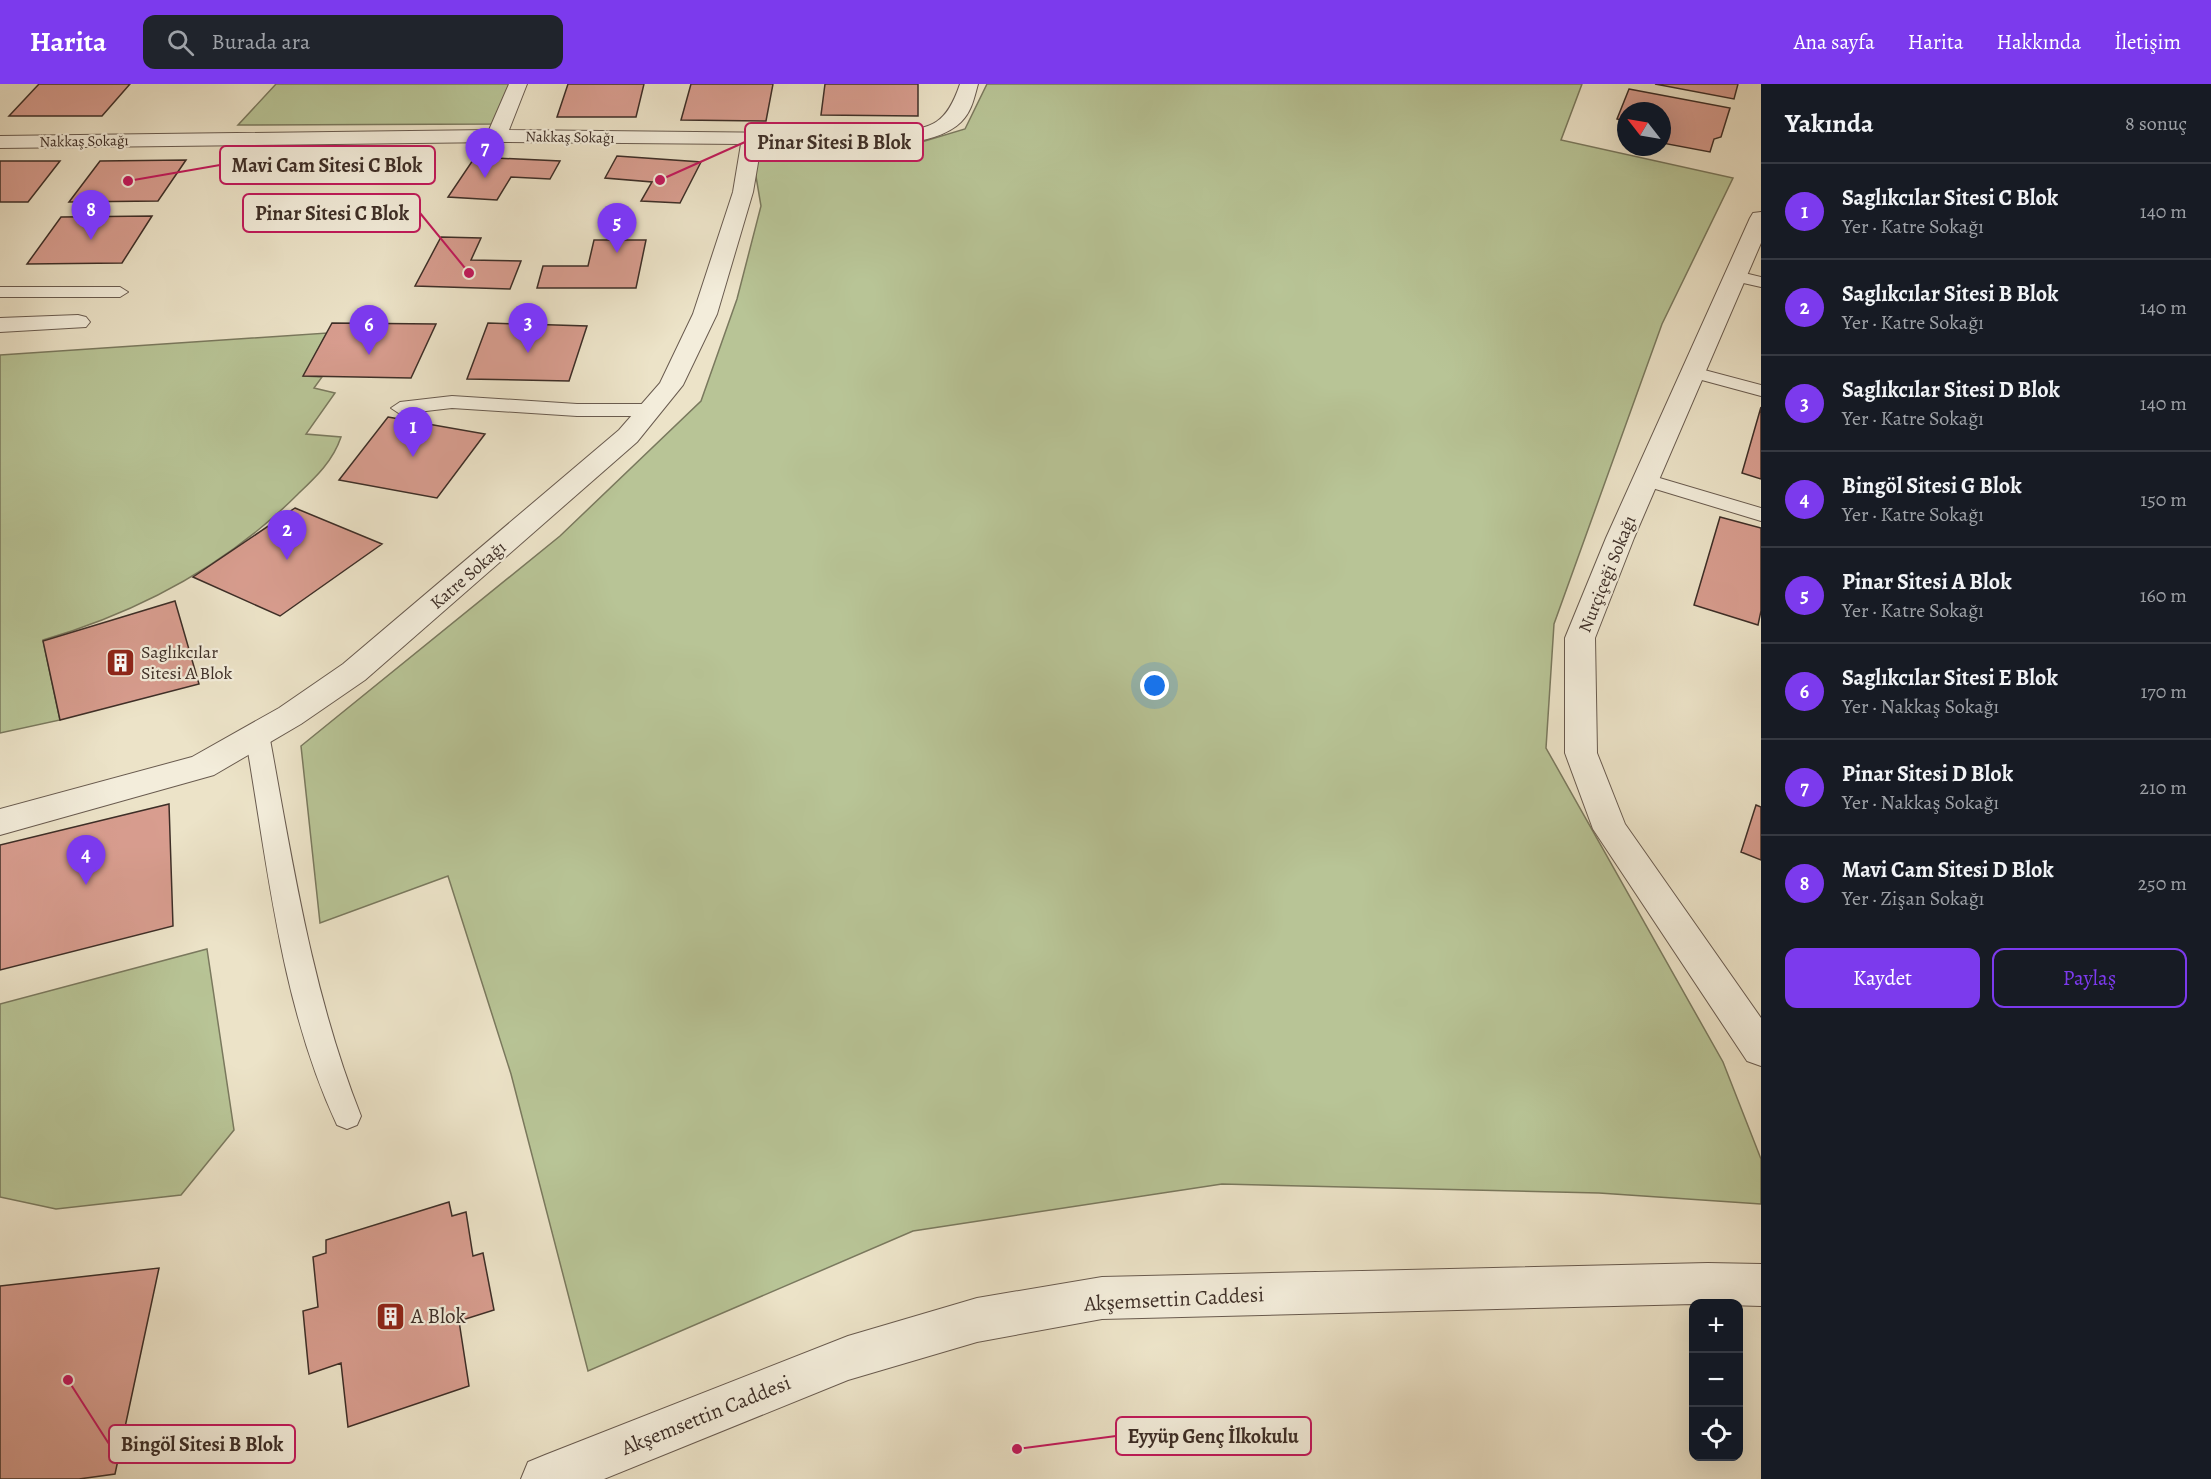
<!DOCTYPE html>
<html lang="tr">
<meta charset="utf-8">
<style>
body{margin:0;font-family:Alegreya,serif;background:#20242c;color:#f1f3f6}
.controls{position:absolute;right:18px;bottom:18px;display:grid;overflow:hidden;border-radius:12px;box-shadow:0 6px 24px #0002}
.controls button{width:54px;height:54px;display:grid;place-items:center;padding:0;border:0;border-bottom:2px solid #363941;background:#171b24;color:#f1f3f6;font:30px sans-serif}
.compass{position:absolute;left:1617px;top:18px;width:54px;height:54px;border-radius:50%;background:#171b24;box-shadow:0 6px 24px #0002;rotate:301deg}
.you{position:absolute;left:1155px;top:602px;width:21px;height:21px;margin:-15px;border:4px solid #fff;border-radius:50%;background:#1a73e8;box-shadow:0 0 0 9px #1a73e833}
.badge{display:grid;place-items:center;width:39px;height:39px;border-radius:50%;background:#7c3aed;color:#fff;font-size:20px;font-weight:700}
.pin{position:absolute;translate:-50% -50px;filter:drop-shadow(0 2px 3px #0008)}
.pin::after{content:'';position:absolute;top:32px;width:21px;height:18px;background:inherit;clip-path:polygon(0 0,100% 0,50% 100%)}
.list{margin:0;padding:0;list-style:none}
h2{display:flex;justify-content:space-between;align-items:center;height:78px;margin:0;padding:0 24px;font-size:26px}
h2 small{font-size:20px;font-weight:400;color:#9ea1a6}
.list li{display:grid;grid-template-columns:39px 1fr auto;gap:18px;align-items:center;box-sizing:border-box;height:96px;padding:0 24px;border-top:2px solid #363941}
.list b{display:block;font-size:22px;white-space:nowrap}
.list p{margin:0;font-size:20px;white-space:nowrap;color:#9ea1a6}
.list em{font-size:20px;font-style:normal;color:#9ea1a6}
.actions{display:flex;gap:12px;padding:18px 24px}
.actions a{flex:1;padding:14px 0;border:2px solid #7c3aed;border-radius:12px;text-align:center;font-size:21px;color:#7c3aed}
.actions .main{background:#7c3aed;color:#fff}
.icon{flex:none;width:33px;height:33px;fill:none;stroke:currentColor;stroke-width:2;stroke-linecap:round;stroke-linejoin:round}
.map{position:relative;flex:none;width:1761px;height:1395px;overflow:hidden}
header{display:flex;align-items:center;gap:36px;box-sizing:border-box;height:84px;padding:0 30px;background:#7c3aed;color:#fff}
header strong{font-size:28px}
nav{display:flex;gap:33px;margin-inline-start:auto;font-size:21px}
.search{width:420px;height:54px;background:#20242c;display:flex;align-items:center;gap:15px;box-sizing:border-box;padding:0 21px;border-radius:12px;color:#9ea1a6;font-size:22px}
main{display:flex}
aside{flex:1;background:#171b24}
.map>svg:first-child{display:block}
.green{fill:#b8c496;stroke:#7a795e;stroke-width:1.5}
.building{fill:#d89d8f;stroke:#3d2e27;stroke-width:1.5}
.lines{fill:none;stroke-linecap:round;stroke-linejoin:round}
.service-casing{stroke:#695b4f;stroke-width:2}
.minor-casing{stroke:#695b4f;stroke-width:2}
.tertiary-casing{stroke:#695b4f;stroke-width:2}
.service{fill:#f3eddb;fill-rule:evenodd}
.minor{fill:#f3eddb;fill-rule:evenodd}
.tertiary{fill:#f3eddb;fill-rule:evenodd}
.labels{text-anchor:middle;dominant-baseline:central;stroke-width:4.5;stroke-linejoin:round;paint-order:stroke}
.far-street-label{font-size:15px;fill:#3d2e27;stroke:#f3eddb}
.street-label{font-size:18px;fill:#3d2e27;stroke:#f3eddb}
.poi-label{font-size:18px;fill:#3d2e27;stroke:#f3eddb;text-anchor:start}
.near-street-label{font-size:21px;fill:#3d2e27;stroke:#f3eddb}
.near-poi-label{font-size:21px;fill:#3d2e27;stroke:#f3eddb;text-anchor:start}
.leader{fill:none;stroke:#c2185b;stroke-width:2}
.callout-dot{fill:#c2185b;stroke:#f3eddb;stroke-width:2}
.callout{fill:#f3eddb;stroke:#c2185b;stroke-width:2}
.callout-label{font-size:20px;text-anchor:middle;font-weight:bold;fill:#3d2e27}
</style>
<header>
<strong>Harita</strong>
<div class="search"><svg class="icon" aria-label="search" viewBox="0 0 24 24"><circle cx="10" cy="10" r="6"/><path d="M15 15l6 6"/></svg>Burada ara</div>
<nav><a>Ana sayfa</a><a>Harita</a><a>Hakkında</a><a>İletişim</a></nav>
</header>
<main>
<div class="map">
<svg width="1761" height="1395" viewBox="0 0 1761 1395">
<rect width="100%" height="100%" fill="#ece3c8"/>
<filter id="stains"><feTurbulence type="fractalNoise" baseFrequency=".00333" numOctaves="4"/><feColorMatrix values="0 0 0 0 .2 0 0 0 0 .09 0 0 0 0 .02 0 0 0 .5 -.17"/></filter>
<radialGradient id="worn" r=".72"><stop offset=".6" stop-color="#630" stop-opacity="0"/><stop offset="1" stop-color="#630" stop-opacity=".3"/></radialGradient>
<path class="green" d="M 276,0 L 512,0 L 493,40 L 238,41 Z
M 987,0 L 1582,0 L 1561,56 L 1733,94 L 1662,240 L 1554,540 L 1546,664 L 1723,978 L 1761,1075 L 1761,1120 L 1599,1109 L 1222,1100 L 913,1147 L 588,1287 L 511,990 L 448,792 L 320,839 L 301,662 L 560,452 L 701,317 L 737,215 L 761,122 L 751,63 L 905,63 L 965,45 Z
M 327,249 L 304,292 L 322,293 L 314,304 L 335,309 L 306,350 L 341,353 C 333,377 316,393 298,410 C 227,481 139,528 43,556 L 60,636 L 0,649 L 0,271 Z
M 207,865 L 234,1046 L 181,1111 L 56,1125 L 0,1113 L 0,920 Z"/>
<path class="building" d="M 39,0 L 130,0 L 102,32 L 9,32 Z
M 568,0 L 644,0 L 636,33 L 557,33 Z
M 691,0 L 773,0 L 766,37 L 681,36 Z
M 825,0 L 918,0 L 918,32 L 821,31 Z
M 1655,0 L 1738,0 L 1734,15 Z
M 1629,5 L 1730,24 L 1721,53 L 1714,55 L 1710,68 L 1662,59 L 1662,27 L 1626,27 L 1626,37 L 1617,35 Z
M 617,72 L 701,78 L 680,119 L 641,117 L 652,98 L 605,94 Z
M 475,73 L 560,77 L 550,95 L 511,93 L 497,116 L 448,113 Z
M 186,76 L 158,117 L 69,118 L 100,77 Z
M 0,77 L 60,77 L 28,118 L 0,118 Z
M 152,132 L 122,179 L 27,180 L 61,133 Z
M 441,153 L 481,154 L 471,176 L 521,177 L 510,205 L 415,202 Z
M 594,156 L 646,156 L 636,204 L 537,204 L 543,182 L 588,182 Z
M 332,239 L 436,240 L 411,294 L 303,292 Z
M 488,239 L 587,242 L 569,297 L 467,295 Z
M 1761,323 L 1761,395 L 1742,389 Z
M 388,333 L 485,350 L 437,414 L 339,396 Z
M 295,424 L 382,460 L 280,532 L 193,493 Z
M 1720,433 L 1761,444 L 1761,527 L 1758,541 L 1694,521 Z
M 175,517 L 199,600 L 60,636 L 43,557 Z
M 169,720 L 173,842 L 0,886 L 0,761 Z
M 1756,721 L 1761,723 L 1761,776 L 1741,768 Z
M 449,1118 L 452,1132 L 466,1128 L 473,1172 L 483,1169 L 494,1226 L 459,1237 L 469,1302 L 348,1343 L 341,1279 L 309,1290 L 303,1227 L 318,1223 L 313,1173 L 326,1169 L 326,1156 Z
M 159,1184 L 115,1390 L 79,1395 L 0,1395 L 0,1202 Z"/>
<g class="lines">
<defs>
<path id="service" d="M 1736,187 L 1761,193 L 1761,203 L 1730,196 L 1728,192 Z
M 0,203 L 120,203 L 128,208 L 120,213 L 0,213 Z
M 1693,283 L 1761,301 L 1761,312 L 1687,292 L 1684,288 L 1687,284 Z
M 452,312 L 577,320 L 649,320 L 658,326 L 649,332 L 577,332 L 452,324 L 400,330 L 391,324 L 400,318 Z
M 1646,390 L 1761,424 L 1761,437 L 1639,400 L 1636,396 L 1639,392 Z
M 257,642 L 265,644 L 269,650 C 293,780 312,909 361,1032 L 357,1041 L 347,1045 L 337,1041 C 280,919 268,781 245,650 L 249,644 Z"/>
<path id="minor" d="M 509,0 L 527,0 L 509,46 L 888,50 C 931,43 945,44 960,0 L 978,0 C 974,14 972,27 961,38 C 926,73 810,61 761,61 L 753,108 L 717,230 L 683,301 L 637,358 L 365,596 L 301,640 L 214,691 L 0,751 L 0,725 L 192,673 L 279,624 L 343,580 L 619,346 L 660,299 L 693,230 L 733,108 L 741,60 L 497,58 L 0,64 L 0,52 L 489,46 Z
M 1761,128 L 1761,159 L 1634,454 L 1595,554 L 1597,669 L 1625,740 L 1761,934 L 1761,982 L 1747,977 L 1593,745 L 1565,669 L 1565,554 L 1606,454 L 1750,134 L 1753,129 Z
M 78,231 L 86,233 L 90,238 L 86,243 L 0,248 L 0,234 Z"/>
<path id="tertiary" d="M 1708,1179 L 1761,1180 L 1761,1222 L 1694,1220 L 1102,1235 L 977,1258 L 848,1296 L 604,1395 L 521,1395 L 528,1378 L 545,1371 L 848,1252 L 977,1214 L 1102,1193 Z"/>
</defs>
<use href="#service" class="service-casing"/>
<use href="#minor" class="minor-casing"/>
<use href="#tertiary" class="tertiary-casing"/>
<use href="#service" class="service"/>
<use href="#minor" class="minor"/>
<use href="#tertiary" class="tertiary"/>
</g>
<defs>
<symbol id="building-square" viewBox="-11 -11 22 22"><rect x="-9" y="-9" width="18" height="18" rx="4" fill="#8f2418" stroke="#f3eddb"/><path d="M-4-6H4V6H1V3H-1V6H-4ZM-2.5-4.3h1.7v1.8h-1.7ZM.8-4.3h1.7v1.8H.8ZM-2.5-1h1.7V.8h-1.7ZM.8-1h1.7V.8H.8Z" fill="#fff"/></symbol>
</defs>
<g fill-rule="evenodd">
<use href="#building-square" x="104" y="562" width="33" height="33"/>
<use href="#building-square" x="374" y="1216" width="33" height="33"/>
</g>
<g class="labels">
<g class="far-street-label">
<text transform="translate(570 53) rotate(1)">Nakkaş Sokağı</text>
<text transform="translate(84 57) rotate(-1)">Nakkaş Sokağı</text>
</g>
<g class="street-label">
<text transform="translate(1607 490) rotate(-68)">Nurçiçeği Sokağı</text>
<text transform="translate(468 491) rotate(-41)">Katre Sokağı</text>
</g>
<g class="poi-label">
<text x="141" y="568">Saglıkcılar<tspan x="141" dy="21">Sitesi A Blok</tspan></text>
</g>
<g class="near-street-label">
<text transform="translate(1174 1215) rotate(-3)">Akşemsettin Caddesi</text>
<text transform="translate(706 1331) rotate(-22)">Akşemsettin Caddesi</text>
</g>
<g class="near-poi-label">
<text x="411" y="1232">A Blok</text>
</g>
</g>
<path class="leader" d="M660 96L745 58M128 97L220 81M469 189L420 129M1017 1365L1116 1352M68 1296L109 1360"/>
<g class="callout-dot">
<circle cx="660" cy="96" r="6"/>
<circle cx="128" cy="97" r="6"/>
<circle cx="469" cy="189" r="6"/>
<circle cx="1017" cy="1365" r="6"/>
<circle cx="68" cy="1296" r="6"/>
</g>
<g class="callout">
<rect x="745" y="39" width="178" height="38" rx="6"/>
<rect x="220" y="62" width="215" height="38" rx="6"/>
<rect x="243" y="110" width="177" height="38" rx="6"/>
<rect x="1116" y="1333" width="195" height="38" rx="6"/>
<rect x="109" y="1341" width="186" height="38" rx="6"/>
</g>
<g class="callout-label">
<text x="834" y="65">Pinar Sitesi B Blok</text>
<text x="327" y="88">Mavi Cam Sitesi C Blok</text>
<text x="332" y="136">Pinar Sitesi C Blok</text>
<text x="1213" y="1359">Eyyüp Genç İlkokulu</text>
<text x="202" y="1367">Bingöl Sitesi B Blok</text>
</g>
<rect width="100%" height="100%" filter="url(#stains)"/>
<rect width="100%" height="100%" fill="url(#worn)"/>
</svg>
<div class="controls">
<button>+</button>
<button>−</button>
<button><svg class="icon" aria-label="locate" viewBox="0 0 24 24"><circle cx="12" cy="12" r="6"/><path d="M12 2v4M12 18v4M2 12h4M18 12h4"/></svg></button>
</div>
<svg class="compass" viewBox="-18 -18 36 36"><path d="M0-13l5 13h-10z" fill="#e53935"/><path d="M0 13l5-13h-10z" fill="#9ea1a6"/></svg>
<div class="you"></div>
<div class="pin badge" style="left:413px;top:373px">1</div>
<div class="pin badge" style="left:287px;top:476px">2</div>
<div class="pin badge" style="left:528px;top:269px">3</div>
<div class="pin badge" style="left:86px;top:801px">4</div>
<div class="pin badge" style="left:617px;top:169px">5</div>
<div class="pin badge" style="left:369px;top:271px">6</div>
<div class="pin badge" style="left:485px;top:94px">7</div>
<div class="pin badge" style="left:91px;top:156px">8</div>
</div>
<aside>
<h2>Yakında<small>8 sonuç</small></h2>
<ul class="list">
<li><span class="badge">1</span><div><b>Saglıkcılar Sitesi C Blok</b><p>Yer · Katre Sokağı</p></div><em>140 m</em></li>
<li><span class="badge">2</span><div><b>Saglıkcılar Sitesi B Blok</b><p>Yer · Katre Sokağı</p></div><em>140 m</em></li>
<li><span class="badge">3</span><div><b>Saglıkcılar Sitesi D Blok</b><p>Yer · Katre Sokağı</p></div><em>140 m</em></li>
<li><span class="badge">4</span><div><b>Bingöl Sitesi G Blok</b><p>Yer · Katre Sokağı</p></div><em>150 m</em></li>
<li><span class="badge">5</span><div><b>Pinar Sitesi A Blok</b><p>Yer · Katre Sokağı</p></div><em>160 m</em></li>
<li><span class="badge">6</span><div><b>Saglıkcılar Sitesi E Blok</b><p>Yer · Nakkaş Sokağı</p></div><em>170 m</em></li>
<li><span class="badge">7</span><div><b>Pinar Sitesi D Blok</b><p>Yer · Nakkaş Sokağı</p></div><em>210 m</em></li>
<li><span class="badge">8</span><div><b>Mavi Cam Sitesi D Blok</b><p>Yer · Zişan Sokağı</p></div><em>250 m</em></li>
</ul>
<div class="actions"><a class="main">Kaydet</a><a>Paylaş</a></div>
</aside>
</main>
